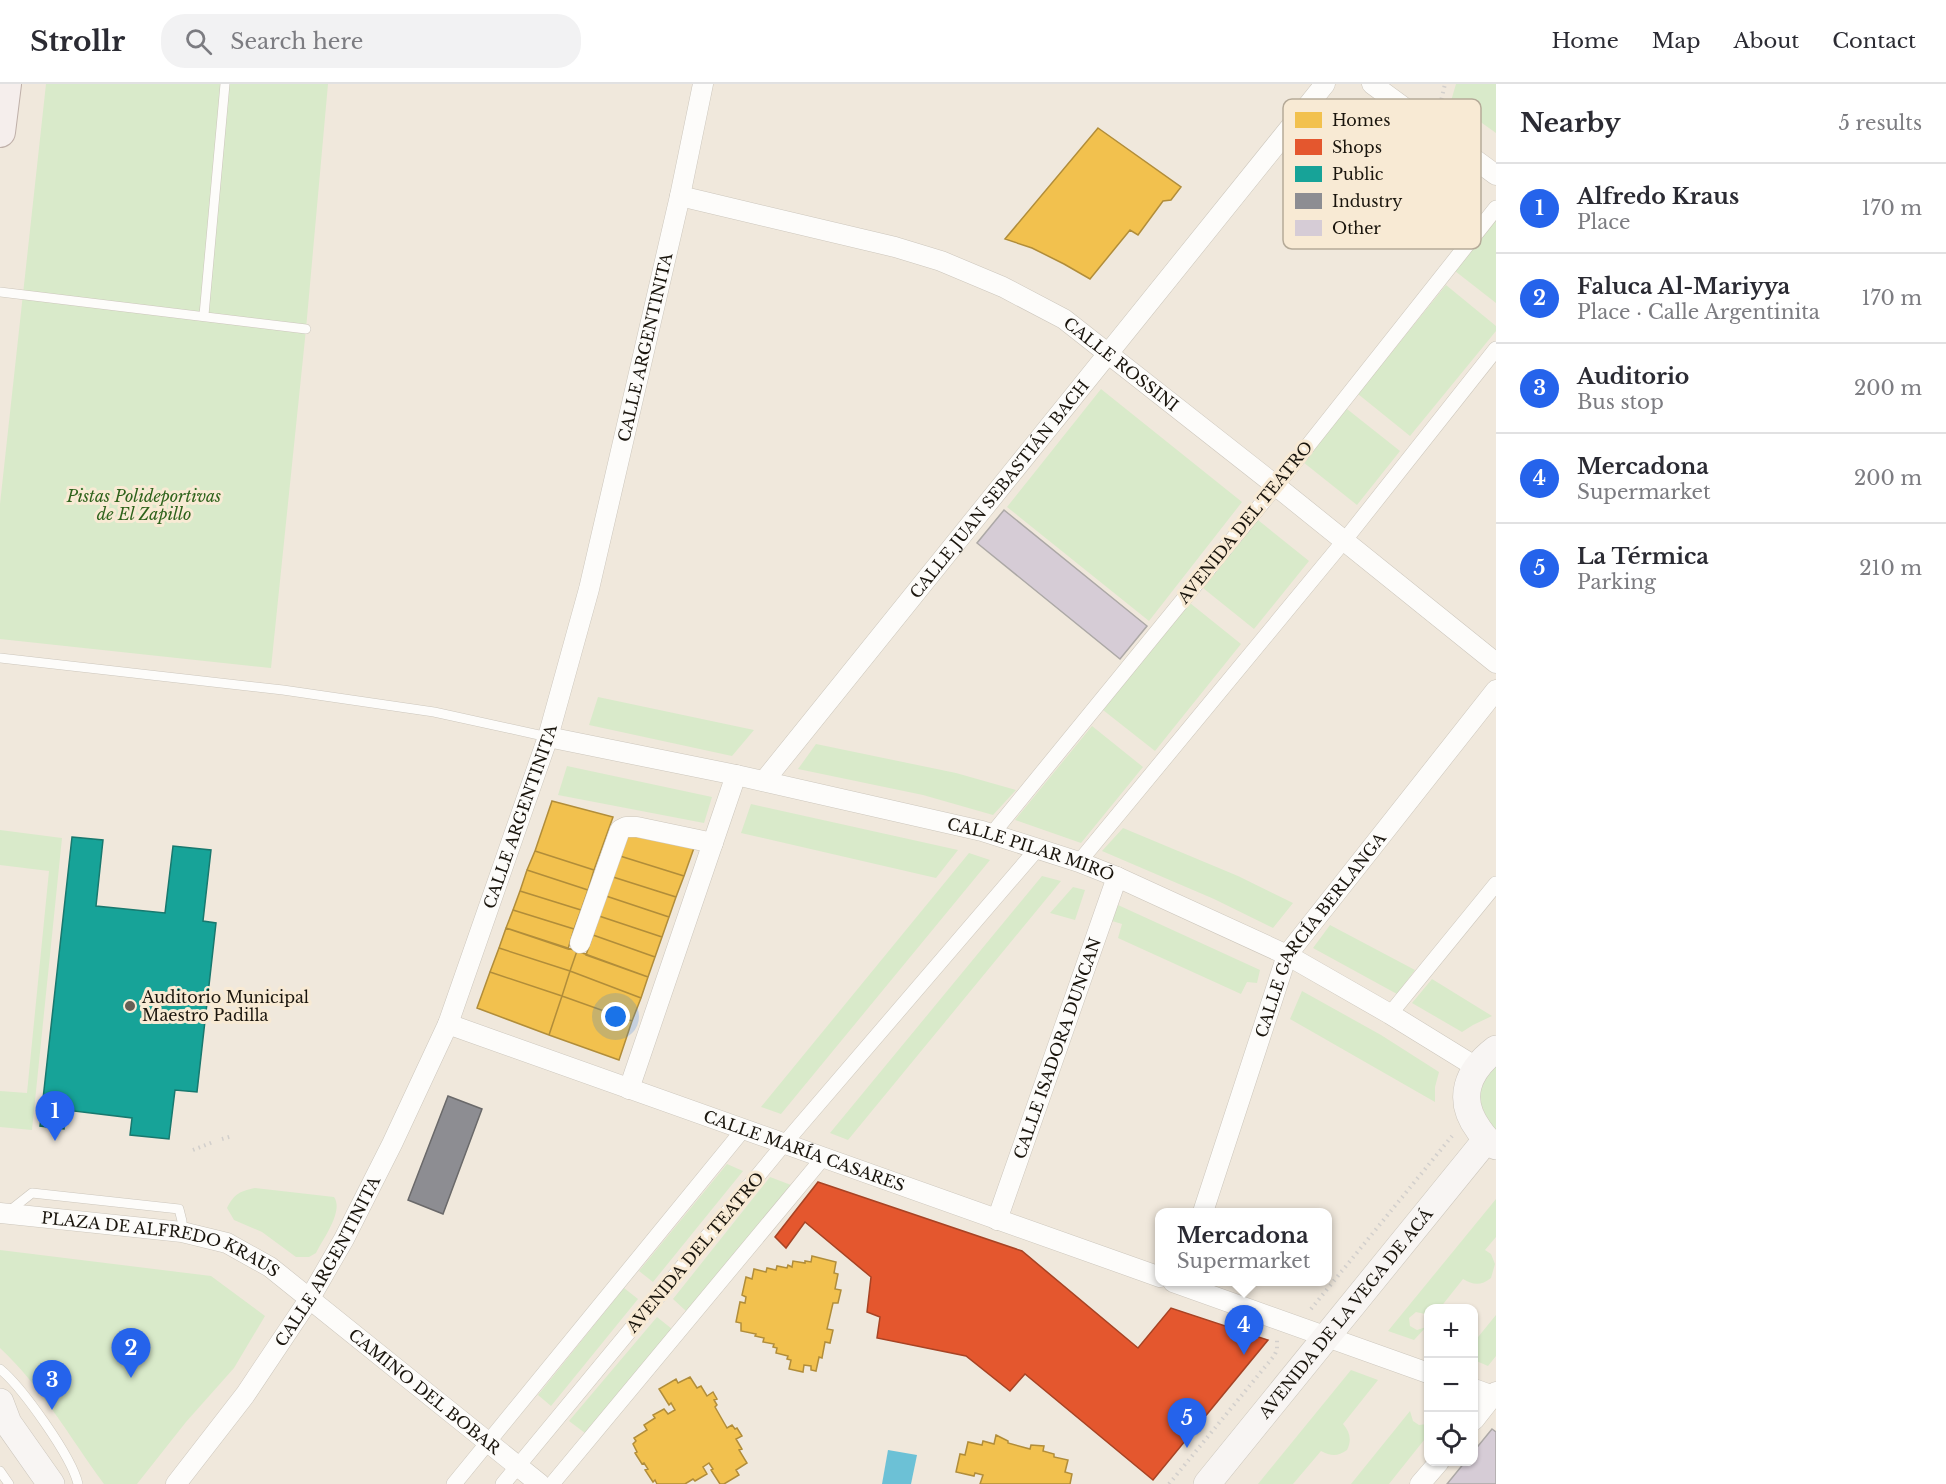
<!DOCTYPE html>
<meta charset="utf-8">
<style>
body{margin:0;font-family:"Libre Baskerville",serif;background:#f2f2f3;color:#2b2b33}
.controls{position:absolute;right:18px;bottom:18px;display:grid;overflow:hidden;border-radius:12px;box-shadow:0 2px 4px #0004}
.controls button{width:54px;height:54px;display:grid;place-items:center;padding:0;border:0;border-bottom:2px solid #e1e1e2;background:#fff;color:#2b2b33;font:30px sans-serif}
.you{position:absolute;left:616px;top:933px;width:21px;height:21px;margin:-15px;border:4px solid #fff;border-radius:50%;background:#1a73e8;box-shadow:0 0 0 9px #1a73e833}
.badge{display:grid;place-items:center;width:39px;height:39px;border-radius:50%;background:#2563eb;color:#fff;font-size:20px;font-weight:700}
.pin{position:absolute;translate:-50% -50px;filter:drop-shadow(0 2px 3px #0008)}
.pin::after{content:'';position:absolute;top:32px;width:21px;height:18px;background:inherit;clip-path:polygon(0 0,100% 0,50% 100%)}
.popup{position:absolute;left:1155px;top:1124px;width:177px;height:78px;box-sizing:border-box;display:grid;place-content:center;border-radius:12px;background:#fff;filter:drop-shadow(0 2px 4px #0005);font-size:20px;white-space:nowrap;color:#7c7c81}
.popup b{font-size:22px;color:#2b2b33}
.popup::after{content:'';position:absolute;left:50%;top:100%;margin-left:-12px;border:12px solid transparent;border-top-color:#fff}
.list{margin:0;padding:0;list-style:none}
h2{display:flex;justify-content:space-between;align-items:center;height:78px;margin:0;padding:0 24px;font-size:26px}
h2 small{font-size:20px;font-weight:400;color:#7c7c81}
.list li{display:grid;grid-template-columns:39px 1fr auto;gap:18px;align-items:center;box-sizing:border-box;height:90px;padding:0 24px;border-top:2px solid #e1e1e2}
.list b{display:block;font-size:22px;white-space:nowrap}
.list p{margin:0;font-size:20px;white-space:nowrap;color:#7c7c81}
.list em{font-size:20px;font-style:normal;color:#7c7c81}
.icon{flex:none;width:33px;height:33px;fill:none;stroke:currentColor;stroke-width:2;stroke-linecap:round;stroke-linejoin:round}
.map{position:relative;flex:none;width:1496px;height:1400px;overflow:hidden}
header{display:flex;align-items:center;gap:36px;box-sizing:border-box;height:84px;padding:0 30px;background:#fff;border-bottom:2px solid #e1e1e2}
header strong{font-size:28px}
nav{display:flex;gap:33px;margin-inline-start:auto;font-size:21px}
.search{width:420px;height:54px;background:#f2f2f3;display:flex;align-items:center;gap:15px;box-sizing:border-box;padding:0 21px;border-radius:24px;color:#7c7c81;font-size:22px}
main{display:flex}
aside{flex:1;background:#fff}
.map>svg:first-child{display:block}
.green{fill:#d9eaca}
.water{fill:#6cc1d6}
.homes{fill:#f2c14e;stroke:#b18d3a;stroke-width:1.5}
.shops{fill:#e4572e;stroke:#a74324;stroke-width:1.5}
.public{fill:#17a398;stroke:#18786e;stroke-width:1.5}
.industry{fill:#8d8d92;stroke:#6a696a;stroke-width:1.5}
.building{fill:#d6ccd6;stroke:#aca8a6;stroke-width:1.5}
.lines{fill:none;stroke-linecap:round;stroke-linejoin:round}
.service-casing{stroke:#ccc6bc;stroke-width:10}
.pedestrian-casing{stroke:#ccc6bc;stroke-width:16}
.minor-casing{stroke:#ccc6bc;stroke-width:21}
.secondary-casing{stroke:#ccc6bc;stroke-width:28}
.primary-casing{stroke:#bfb0a9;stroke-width:32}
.path{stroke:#d2cfcc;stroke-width:4;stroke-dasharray:1.5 4.5;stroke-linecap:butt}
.service{stroke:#fdfcfa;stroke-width:9}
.pedestrian{stroke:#fdfcfa;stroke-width:15}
.minor{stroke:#fdfcfa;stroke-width:20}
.secondary{stroke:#f8f5f3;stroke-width:27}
.primary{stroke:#f5eeec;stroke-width:30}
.poi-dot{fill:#655f55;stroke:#f8ead4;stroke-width:2}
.labels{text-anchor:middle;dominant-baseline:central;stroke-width:6;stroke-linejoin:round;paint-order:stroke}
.street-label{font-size:16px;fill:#1a150d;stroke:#f8ead4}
.park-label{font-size:16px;font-style:italic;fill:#2e631c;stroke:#f8ead4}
.poi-label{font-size:16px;fill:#1a150d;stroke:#f8ead4;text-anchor:start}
.key{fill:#f8ead4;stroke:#b5aa98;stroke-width:1.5}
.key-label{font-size:16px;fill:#1a150d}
</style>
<header>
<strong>Strollr</strong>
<div class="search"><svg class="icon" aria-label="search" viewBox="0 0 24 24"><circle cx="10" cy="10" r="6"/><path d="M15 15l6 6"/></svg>Search here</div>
<nav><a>Home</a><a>Map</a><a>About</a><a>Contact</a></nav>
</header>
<main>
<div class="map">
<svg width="1496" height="1400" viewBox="0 0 1496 1400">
<rect width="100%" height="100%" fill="#f0e8dc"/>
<path class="green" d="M 46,0 L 328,0 L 306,245 L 271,584 L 0,555 L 0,420 Z
M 1456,0 L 1496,0 L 1496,49 L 1451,17 Z
M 1496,136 L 1496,219 L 1455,187 Z
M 1446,201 L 1496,242 L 1496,247 L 1410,352 L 1358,310 Z
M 1101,305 L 1242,418 L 1149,537 L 1007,423 Z
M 1347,325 L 1400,367 L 1357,421 L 1303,378 Z
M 1258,436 L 1309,477 L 1254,545 L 1203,504 Z
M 1190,519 L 1241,560 L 1155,667 L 1103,626 Z
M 598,613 L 754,646 L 732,672 L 589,641 Z
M 1092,642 L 1143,683 L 1081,759 L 1015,736 Z
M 816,660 L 956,689 L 1016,706 L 993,731 L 923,711 L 798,685 Z
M 567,682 L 712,713 L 704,739 L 558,711 Z
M 751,720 L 958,766 L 936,794 L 741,749 Z
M 1123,744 L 1238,792 L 1293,819 L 1273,844 L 1214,815 L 1102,767 Z
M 0,746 L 62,754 L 32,1046 L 0,1043 L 0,1007 L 27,1009 L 49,787 L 0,781 Z
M 969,769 L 990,776 L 781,1030 L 761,1023 Z
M 1042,792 L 1061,797 L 848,1056 L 830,1049 Z
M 1073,803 L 1085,806 L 1075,836 L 1050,829 Z
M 1118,821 L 1260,886 L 1257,899 L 1247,898 L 1241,910 L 1118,854 L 1122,840 L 1112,837 Z
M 1330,841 L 1415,886 L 1397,910 L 1313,864 Z
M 1432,895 L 1492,932 L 1473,941 L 1462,948 L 1412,919 Z
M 1302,907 L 1381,951 L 1439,988 L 1435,1003 L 1435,1018 L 1290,935 Z
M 1496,981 L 1496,1047 C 1477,1021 1472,1007 1496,981 Z
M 727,1080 L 743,1087 L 653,1198 L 639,1187 Z
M 770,1093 L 791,1101 L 686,1227 L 673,1215 Z
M 255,1104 L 334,1113 C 344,1127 323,1155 316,1169 L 309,1173 L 296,1173 L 262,1148 L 234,1136 L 227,1124 C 234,1110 240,1107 255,1104 Z
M 1496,1115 L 1496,1153 L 1485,1166 L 1491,1170 L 1495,1180 L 1491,1194 C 1481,1202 1473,1201 1463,1195 L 1440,1224 L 1428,1224 L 1428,1237 L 1425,1230 L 1416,1228 L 1409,1234 L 1410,1242 L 1417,1246 L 1426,1243 L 1414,1256 L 1388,1247 Z
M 0,1166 L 211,1192 L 265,1232 L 234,1284 L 186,1338 L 137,1400 L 104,1400 C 70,1354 42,1303 0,1264 Z
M 624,1204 L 638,1215 L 551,1322 L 538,1311 Z
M 1496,1231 L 1496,1272 L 1488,1282 L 1474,1276 L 1474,1258 Z
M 657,1233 L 672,1245 L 585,1349 L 569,1337 Z
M 1351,1286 L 1378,1296 L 1343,1340 C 1350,1348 1352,1356 1347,1366 C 1337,1373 1331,1372 1321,1367 L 1293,1400 L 1258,1400 Z
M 1410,1327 L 1413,1337 L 1419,1341 L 1427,1340 L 1428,1337 L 1428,1351 L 1389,1400 L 1351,1400 Z"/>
<path class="water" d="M 888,1366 L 917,1371 L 911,1400 L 882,1400 Z"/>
<path class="homes" d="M 1098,44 L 1181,103 L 1171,116 L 1163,117 L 1138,151 L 1130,146 L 1090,195 L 1064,180 L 1032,164 L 1005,155 Z
M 552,717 L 613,733 L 594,786 L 535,767 Z
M 628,749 L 695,761 L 684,792 L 620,772 Z
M 535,767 L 594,786 L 588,806 L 527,786 Z
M 620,772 L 684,792 L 676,813 L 613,793 Z
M 527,786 L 588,806 L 581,826 L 520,807 Z
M 613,793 L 676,813 L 669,833 L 606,812 Z
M 520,807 L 581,826 L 574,845 L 513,826 Z
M 606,812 L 669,833 L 662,853 L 599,832 Z
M 513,826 L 574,845 L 568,865 L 506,844 Z
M 599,832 L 662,853 L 655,873 L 593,851 Z
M 506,844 L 577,867 L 570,887 L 499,864 Z
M 593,851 L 655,873 L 648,893 L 586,871 Z
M 499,864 L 570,887 L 562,912 L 490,888 Z
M 577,867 L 648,893 L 641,914 L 570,887 Z
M 570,887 L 641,914 L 632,937 L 562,912 Z
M 490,888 L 562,912 L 549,951 L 477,924 Z
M 562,912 L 632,937 L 619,976 L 549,951 Z
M 812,1172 L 836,1178 L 834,1189 L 838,1190 L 835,1205 L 841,1206 L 838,1219 L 833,1219 L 827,1245 L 833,1246 L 830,1259 L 825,1258 L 822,1274 L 819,1273 L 816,1287 L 811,1286 L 811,1282 L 804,1281 L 803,1288 L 789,1285 L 791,1276 L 787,1275 L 788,1272 L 776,1269 L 777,1264 L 773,1263 L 774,1260 L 763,1258 L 764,1254 L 755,1252 L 756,1250 L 741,1247 L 741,1239 L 736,1238 L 740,1218 L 745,1219 L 746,1213 L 742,1211 L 746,1193 L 752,1195 L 754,1185 L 766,1188 L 767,1184 L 776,1186 L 777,1182 L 787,1184 L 788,1181 L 792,1183 L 793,1177 L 805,1179 L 805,1177 L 811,1178 Z
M 690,1293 L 697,1304 L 701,1302 L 707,1312 L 713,1308 L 717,1315 L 714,1316 L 717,1321 L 715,1323 L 727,1344 L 732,1341 L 735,1345 L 737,1344 L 742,1352 L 736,1355 L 742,1365 L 739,1366 L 747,1379 L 736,1386 L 739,1391 L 724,1400 L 720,1400 L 711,1386 L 713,1385 L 709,1379 L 703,1383 L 707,1390 L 695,1397 L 693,1395 L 685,1400 L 657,1400 L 655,1396 L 653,1398 L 645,1386 L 648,1385 L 644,1379 L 642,1380 L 635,1369 L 637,1368 L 633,1360 L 636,1357 L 634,1354 L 647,1346 L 644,1341 L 655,1334 L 653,1331 L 664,1325 L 668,1330 L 675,1326 L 671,1319 L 669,1321 L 659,1305 L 676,1295 L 678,1299 Z
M 996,1351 L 1008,1357 L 1008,1359 L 1030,1365 L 1031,1361 L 1044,1362 L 1043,1367 L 1054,1370 L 1054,1373 L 1068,1376 L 1065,1388 L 1072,1390 L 1070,1400 L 980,1400 L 983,1391 L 975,1389 L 974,1392 L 956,1388 L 960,1370 L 965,1371 L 968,1358 L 982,1361 L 983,1357 L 994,1360 Z"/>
<path class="shops" d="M 818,1098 L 1022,1167 L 1138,1264 L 1171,1224 L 1268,1256 L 1153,1396 L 1025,1290 L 1010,1307 L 966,1272 L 877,1254 L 880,1233 L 867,1228 L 871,1193 L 805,1138 L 786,1164 L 775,1153 Z"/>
<path class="public" d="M 72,753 L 103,756 L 96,822 L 165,829 L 173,762 L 211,766 L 203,837 L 216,839 L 197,1008 L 175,1006 L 169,1055 L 130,1051 L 132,1034 L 66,1026 L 64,1045 L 40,1042 Z"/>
<path class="industry" d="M 448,1012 L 482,1025 L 443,1130 L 408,1116 Z"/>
<path class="building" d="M 1004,426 L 1147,542 L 1120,575 L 977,459 Z
M 1492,1345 L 1496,1348 L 1496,1400 L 1447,1400 L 1465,1378 L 1474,1378 L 1474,1367 Z"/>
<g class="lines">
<defs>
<path id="service" d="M 0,208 L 306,245
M 204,231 L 225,0
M 0,574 L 283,606 L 434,628 L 548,653
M 8,1128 L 32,1109 L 179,1125 L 182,1137 L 182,1148
M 0,1285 C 22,1303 72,1373 78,1400
M 0,1387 L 9,1400"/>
<path id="pedestrian" d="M 992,750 L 1276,402 L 1496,124
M 1079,778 L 1344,457 L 1496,265
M 1390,930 L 1496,800
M 454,1400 L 743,1046
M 503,1400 L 784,1060 L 1038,764
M 552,1400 L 823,1074"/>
<g id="minor">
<path d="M 1372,0 L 1496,91"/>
<path id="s1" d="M 680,112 L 895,163 L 941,177 L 1003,203 L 1064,235 L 1270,397 L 1496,579"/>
<path id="s2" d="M 548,653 L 736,691 L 982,747 L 1079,778 L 1117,793 L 1287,871 L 1390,930 L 1476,983"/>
<path id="s3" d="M 764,697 L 1325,0"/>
<path d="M 580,859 L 620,746 L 626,743 L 637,743 L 713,759"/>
<path id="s4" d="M 448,940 L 1160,1193"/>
<path d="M 629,1005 L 736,691"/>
<path id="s5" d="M 1203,1128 L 1287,871 L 1496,606"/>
<path id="s6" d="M 0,1129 L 182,1148 L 227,1159 L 270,1183 L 540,1400"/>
<path id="s7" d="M 997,1136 L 1117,793"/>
<path d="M 1173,1198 L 1428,1289"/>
<path d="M 1474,1305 L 1496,1313"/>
<path d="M 1474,1336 L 1496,1308"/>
<path id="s8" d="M 176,1400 L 245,1311 L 310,1214 L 344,1155 L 392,1060 L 448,940 L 548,653 L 589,505 L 680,112 L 703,0"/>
<path d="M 1420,1400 L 1439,1378"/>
</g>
<g id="secondary">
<path d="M 1496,965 C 1467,987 1456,1015 1479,1046 C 1484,1054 1488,1058 1496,1062"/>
<path d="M 0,1318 L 8,1339 L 51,1400"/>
<path id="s9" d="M 1207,1400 L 1486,1056"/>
</g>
<path id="primary" d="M 0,48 L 6,0"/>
</defs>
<use href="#service" class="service-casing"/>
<use href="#pedestrian" class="pedestrian-casing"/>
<use href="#minor" class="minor-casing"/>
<use href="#secondary" class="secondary-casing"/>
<use href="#primary" class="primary-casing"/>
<path class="path" d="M 1440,21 L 1445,0
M 222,1055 L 232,1052
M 193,1066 L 213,1058
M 1311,1225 L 1452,1052
M 1169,1400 L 1274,1272 L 1277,1266 L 1277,1256"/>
<use href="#service" class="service"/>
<use href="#pedestrian" class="pedestrian"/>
<use href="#minor" class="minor"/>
<use href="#secondary" class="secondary"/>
<use href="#primary" class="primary"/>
</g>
<circle class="poi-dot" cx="130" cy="922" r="6"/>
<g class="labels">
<g class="street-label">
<text stroke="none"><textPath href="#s8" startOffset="1242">CALLE ARGENTINITA</textPath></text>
<text stroke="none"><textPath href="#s1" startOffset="478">CALLE ROSSINI</textPath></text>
<text stroke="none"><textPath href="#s3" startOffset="375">CALLE JUAN SEBASTIÁN BACH</textPath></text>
<text transform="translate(1245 438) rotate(-51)">AVENIDA DEL TEATRO</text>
<text stroke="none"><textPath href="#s8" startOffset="756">CALLE ARGENTINITA</textPath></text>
<text stroke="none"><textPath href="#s2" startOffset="496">CALLE PILAR MIRÓ</textPath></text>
<text stroke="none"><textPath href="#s5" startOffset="304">CALLE GARCÍA BERLANGA</textPath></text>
<text stroke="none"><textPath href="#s7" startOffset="182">CALLE ISADORA DUNCAN</textPath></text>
<text stroke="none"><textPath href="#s4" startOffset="378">CALLE MARÍA CASARES</textPath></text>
<text stroke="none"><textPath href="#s6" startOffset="165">PLAZA DE ALFREDO KRAUS</textPath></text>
<text transform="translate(695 1168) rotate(-50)">AVENIDA DEL TEATRO</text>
<text stroke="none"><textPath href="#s8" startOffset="270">CALLE ARGENTINITA</textPath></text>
<text stroke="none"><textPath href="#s9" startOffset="220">AVENIDA DE LA VEGA DE ACÁ</textPath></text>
<text stroke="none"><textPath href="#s6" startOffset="477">CAMINO DEL BOBAR</textPath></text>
</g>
<g class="park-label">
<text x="144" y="412">Pistas Polideportivas<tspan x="144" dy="18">de El Zapillo</tspan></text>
</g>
<g class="poi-label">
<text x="142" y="913">Auditorio Municipal<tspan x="142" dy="18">Maestro Padilla</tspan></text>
</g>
</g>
<rect x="1283" y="15" width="198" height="150" rx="9" class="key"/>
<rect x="1295" y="28" width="27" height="16" fill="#f2c14e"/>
<rect x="1295" y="55" width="27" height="16" fill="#e4572e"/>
<rect x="1295" y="82" width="27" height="16" fill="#17a398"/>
<rect x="1295" y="109" width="27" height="16" fill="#8d8d92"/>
<rect x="1295" y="136" width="27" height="16" fill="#d6ccd6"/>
<g class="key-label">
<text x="1332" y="42">Homes</text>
<text x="1332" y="69">Shops</text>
<text x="1332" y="96">Public</text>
<text x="1332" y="123">Industry</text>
<text x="1332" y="150">Other</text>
</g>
</svg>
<div class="controls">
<button>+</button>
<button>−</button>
<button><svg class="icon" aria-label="locate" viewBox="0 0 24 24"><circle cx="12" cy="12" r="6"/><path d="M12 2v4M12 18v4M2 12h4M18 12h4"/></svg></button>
</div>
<div class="you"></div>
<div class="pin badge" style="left:55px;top:1057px">1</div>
<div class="pin badge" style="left:131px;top:1294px">2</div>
<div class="pin badge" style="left:52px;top:1326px">3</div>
<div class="pin badge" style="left:1244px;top:1271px">4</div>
<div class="popup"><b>Mercadona</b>Supermarket</div>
<div class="pin badge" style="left:1187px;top:1364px">5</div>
</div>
<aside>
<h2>Nearby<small>5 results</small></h2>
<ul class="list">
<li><span class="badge">1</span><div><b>Alfredo Kraus</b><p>Place</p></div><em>170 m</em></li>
<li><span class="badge">2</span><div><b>Faluca Al-Mariyya</b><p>Place · Calle Argentinita</p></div><em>170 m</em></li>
<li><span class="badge">3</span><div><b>Auditorio</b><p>Bus stop</p></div><em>200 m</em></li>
<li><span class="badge">4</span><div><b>Mercadona</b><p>Supermarket</p></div><em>200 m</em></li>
<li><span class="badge">5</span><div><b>La Térmica</b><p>Parking</p></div><em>210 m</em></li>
</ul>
</aside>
</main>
